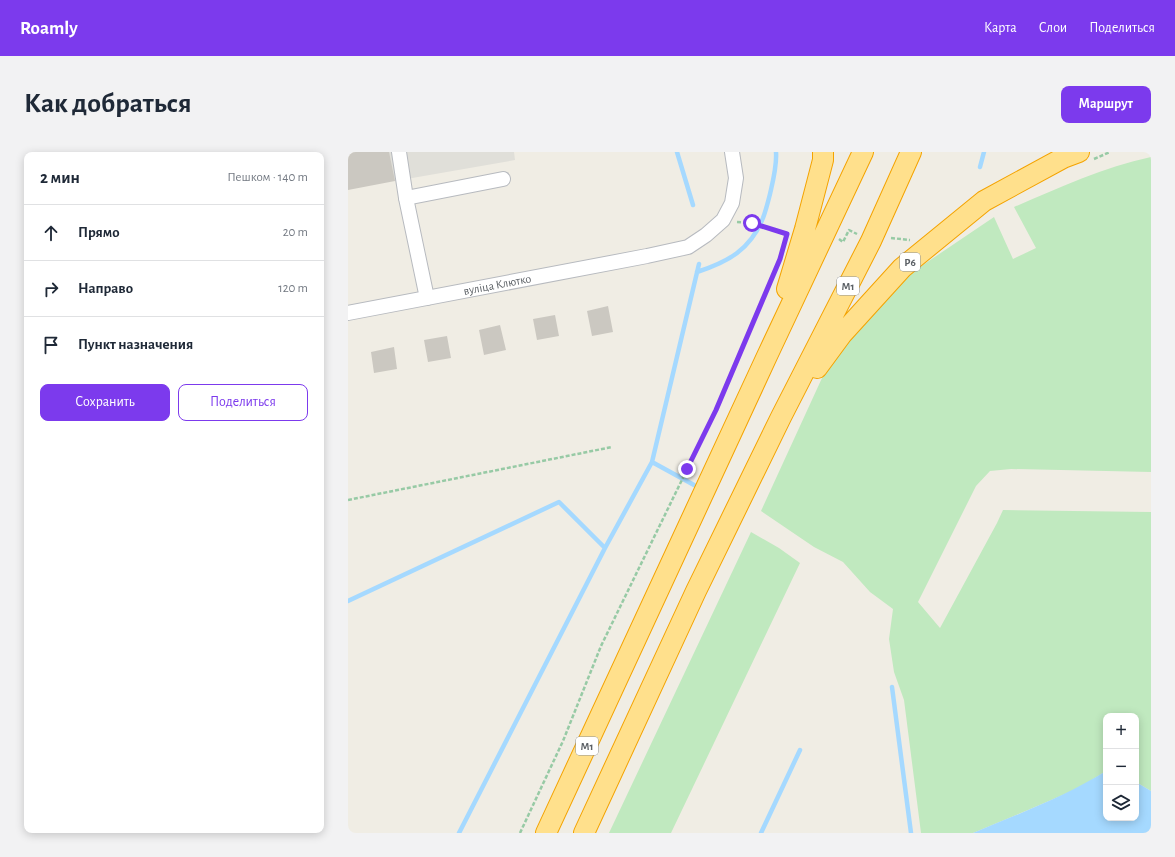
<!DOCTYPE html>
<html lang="ru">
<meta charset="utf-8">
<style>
body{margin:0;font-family:"Alegreya Sans",sans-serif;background:#f2f2f3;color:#1f2937}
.controls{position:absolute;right:12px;bottom:12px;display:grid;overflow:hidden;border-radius:8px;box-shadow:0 2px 10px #0003}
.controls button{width:36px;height:36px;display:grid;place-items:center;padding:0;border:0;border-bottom:1px solid #e0e1e3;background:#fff;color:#1f2937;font:20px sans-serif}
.stop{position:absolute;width:12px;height:12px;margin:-9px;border:3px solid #7c3aed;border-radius:50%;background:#fff}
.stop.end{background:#7c3aed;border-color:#fff;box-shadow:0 1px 4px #0008}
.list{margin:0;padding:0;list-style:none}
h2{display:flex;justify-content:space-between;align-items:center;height:52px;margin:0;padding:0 16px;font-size:17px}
h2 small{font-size:13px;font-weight:400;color:#747a83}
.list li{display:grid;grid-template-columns:26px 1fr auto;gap:12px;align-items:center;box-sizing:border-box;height:56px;padding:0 16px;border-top:1px solid #e0e1e3}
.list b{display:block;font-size:15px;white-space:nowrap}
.list em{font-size:13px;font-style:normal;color:#747a83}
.actions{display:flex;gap:8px;padding:12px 16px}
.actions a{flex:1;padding:9px 0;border:1px solid #7c3aed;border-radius:8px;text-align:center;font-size:14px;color:#7c3aed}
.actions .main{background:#7c3aed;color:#fff}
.icon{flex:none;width:22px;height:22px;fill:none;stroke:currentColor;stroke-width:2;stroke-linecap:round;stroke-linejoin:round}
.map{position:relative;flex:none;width:803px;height:681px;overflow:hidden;border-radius:8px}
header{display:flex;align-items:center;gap:24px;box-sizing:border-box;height:56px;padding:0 20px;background:#7c3aed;color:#fff}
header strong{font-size:19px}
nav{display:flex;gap:22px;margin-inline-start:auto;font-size:14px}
.intro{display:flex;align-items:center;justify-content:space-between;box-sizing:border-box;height:96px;padding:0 24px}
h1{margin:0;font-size:28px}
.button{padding:10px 18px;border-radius:8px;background:#7c3aed;color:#fff;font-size:14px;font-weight:700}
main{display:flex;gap:24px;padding:0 24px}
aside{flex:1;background:#fff;border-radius:8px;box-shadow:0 2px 10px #0003}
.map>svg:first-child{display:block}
.industrial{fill:#e0dfd9}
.green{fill:#c0e9bf}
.water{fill:#a5d9ff}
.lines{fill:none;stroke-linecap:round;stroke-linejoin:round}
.stream{stroke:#a5d9ff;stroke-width:4.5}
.building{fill:#cbc8c1}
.minor-casing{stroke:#b7babf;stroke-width:16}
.highway-casing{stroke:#f4a300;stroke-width:22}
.path{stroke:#97caa5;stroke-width:2.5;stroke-dasharray:4 2;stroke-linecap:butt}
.minor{stroke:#fff;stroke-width:14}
.highway{stroke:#ffe08c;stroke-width:20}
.route{stroke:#7c3aed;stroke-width:5}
.labels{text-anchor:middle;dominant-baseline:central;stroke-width:3;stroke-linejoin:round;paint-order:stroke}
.shield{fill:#fff;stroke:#8d9094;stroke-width:1}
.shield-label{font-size:11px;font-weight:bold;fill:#5c6166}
.street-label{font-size:12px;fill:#5c6166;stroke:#fff}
</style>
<header>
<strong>Roamly</strong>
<nav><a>Карта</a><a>Слои</a><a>Поделиться</a></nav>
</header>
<div class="intro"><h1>Как добраться</h1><a class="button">Маршрут</a></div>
<main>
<aside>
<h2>2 мин<small>Пешком · 140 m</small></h2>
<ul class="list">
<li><svg class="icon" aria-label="ahead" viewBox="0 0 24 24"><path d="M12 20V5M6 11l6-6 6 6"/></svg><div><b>Прямо</b></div><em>20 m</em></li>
<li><svg class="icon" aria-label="right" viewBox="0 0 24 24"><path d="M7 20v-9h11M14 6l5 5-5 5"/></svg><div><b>Направо</b></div><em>120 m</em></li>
<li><svg class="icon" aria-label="arrive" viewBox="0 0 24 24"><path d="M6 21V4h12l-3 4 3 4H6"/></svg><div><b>Пункт назначения</b></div></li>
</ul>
<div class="actions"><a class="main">Сохранить</a><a>Поделиться</a></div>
</aside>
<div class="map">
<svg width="803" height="681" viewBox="0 0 803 681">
<rect width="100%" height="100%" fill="#f0ede4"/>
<path class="industrial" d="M 0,0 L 166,0 L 167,8 L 47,29 Z"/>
<path class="green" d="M 803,5 L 803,320 L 663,317 L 642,319 L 628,334 L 570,450 L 592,476 L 649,371 L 655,358 L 803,360 L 803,639 L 788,630 L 788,564 L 758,564 L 758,619 L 731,636 L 680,658 L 625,681 L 573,681 L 556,548 L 546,520 L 541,487 L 545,457 L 522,440 L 495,410 L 466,395 L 413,359 L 474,226 L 516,170 L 566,119 L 646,65 L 665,107 L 688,96 L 666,55 C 711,36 755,15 803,5 Z
M 403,380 L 431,396 L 452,411 L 323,681 L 261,681 Z"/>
<path class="water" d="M 758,619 L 758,666 L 788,666 L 788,630 L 803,639 L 803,681 L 625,681 C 670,662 716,645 758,619 Z"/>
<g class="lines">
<path class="stream" d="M 329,0 L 345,53
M 632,15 L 636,0
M 349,120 C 380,110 402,98 415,66 C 418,58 420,50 422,42 C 425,29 429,14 428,0
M 304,310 L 346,333
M 0,449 L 211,350 L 257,396
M 544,535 L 563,681
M 111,681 L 257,396 L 304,310 L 351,112
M 413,681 L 452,598"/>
</g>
<path class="building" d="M 0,0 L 41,0 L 47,29 L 0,38 Z
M 260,154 L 265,180 L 244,184 L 239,159 Z
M 207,163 L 211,184 L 189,188 L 185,167 Z
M 152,173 L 158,198 L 136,203 L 131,178 Z
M 99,184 L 103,206 L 80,210 L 76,188 Z
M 46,195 L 49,217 L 26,221 L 23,200 Z"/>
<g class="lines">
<defs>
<g id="minor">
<path d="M 51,0 L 58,46 L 79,146"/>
<path d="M 58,46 L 155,27"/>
<path id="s1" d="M 0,161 L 299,104 L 340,95 L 358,83 L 375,68 L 384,51 L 388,26 L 384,0"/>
</g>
<path id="highway" d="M 439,137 L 457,77 L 475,8 L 475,0
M 469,216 L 494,182 L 554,116 L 636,49 L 715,6 L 731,0
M 198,681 L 419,204 L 515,0
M 236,681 L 348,439 L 433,265 L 523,89 L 563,0"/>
</defs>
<use href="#minor" class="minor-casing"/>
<use href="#highway" class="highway-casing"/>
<path class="path" d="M 746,7 L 762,0
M 389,70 L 404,71 L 438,82
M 543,86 L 562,88
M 491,87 L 495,90 L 501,78 L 509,82
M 0,348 L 264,295
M 172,681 L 215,589 L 253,494 L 368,258 L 422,131"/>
<use href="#minor" class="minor"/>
<use href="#highway" class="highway"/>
</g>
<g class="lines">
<path class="route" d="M 339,317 L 368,258 L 432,107 L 439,82 L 404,71"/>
</g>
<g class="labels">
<g class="shield">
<rect x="552" y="101" width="20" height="18" rx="3"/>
<rect x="489" y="125" width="22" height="18" rx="3"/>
<rect x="228" y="585" width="22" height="18" rx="3"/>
</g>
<g class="shield-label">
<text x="562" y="110">Р6</text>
<text x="500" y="134">М1</text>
<text x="239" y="594">М1</text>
</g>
<g class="street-label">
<text stroke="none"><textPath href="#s1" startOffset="152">вуліца Клютко</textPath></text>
</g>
</g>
</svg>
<div class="controls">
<button>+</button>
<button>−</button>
<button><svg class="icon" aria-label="layers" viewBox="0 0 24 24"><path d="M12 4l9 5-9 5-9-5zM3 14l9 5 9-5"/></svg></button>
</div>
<div class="stop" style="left:404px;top:71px"></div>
<div class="stop end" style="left:339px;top:317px"></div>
</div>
</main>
